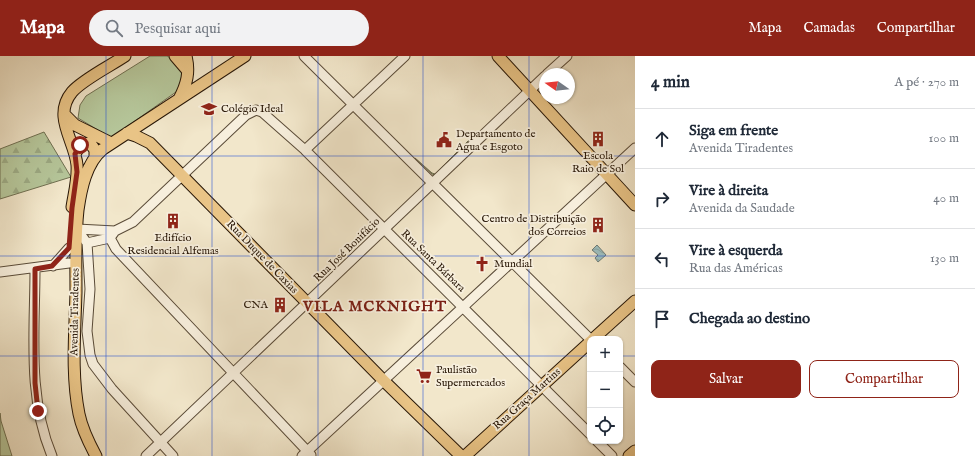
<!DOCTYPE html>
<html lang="pt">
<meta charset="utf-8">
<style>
body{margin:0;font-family:"IM FELL English",serif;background:#f2f2f3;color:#1f2937}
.controls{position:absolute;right:12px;bottom:12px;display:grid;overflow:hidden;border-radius:8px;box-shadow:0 1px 3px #0004}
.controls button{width:36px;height:36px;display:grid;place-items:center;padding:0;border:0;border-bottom:1px solid #e0e1e3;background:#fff;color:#1f2937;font:20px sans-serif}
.compass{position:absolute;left:539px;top:12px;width:36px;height:36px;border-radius:50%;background:#fff;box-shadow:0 1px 3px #0004;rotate:284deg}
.stop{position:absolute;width:12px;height:12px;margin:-9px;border:3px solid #8f2418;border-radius:50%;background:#fff}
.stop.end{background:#8f2418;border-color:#fff;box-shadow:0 1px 4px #0008}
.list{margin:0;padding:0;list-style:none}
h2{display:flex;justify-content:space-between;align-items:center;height:52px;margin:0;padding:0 16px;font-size:17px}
h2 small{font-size:13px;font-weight:400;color:#747a83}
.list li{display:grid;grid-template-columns:26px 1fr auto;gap:12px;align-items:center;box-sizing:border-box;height:60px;padding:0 16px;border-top:1px solid #e0e1e3}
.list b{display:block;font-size:15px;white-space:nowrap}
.list p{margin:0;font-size:13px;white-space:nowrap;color:#747a83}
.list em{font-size:13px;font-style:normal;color:#747a83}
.actions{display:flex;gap:8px;padding:12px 16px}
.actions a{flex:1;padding:9px 0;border:1px solid #8f2418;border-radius:8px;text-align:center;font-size:14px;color:#8f2418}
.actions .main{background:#8f2418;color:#fff}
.icon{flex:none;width:22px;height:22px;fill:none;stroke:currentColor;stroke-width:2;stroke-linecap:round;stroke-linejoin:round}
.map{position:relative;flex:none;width:635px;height:400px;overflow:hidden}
header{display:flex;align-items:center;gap:24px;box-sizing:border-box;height:56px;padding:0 20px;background:#8f2418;color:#fff}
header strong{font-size:19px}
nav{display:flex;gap:22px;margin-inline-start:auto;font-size:14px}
.search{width:280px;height:36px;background:#f2f2f3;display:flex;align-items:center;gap:10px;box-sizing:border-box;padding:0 14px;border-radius:22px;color:#747a83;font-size:15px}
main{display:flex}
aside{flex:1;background:#fff}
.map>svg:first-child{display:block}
.green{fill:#b6c79b;stroke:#6f6f51}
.forest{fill:url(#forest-firs);stroke:#6f6f51}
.garden{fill:url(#garden-dots);stroke:#6f6f51}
.water{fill:url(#water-waves);stroke:#6e7b75}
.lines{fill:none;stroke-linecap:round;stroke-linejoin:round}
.minor-casing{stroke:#5a4b38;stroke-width:11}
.major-casing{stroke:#281707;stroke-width:13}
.minor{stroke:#f7efdd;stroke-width:9}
.major{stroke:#e9c486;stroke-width:11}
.route{stroke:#8f2418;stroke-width:5}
.grid{fill:none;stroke:#1d4ed8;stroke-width:1;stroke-opacity:0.55}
.labels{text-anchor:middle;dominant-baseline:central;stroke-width:3.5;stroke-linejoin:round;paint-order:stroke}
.poi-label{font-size:11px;fill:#281707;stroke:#f7efdd;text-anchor:start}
.street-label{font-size:11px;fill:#281707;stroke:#f7efdd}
.district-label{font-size:15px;font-weight:bold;letter-spacing:1px;fill:#7a1f14;stroke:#f7efdd}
</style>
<header>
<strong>Mapa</strong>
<div class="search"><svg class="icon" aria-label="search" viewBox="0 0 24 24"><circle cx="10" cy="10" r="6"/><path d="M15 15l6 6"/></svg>Pesquisar aqui</div>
<nav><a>Mapa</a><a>Camadas</a><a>Compartilhar</a></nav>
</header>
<main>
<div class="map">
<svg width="635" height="400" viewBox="0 0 635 400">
<defs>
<pattern id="forest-firs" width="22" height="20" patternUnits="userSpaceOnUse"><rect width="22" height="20" fill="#b6c79b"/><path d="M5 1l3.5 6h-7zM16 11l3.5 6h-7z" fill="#9caa84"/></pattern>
<pattern id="garden-dots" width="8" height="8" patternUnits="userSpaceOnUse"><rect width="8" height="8" fill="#b6c79b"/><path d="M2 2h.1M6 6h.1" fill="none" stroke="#9caa84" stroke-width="1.8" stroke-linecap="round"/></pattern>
<pattern id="water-waves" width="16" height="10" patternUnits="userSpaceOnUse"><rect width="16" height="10" fill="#9dbebe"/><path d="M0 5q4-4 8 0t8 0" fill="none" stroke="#87a3a2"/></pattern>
</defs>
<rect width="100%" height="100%" fill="#f2e7cb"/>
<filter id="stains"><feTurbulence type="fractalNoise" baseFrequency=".005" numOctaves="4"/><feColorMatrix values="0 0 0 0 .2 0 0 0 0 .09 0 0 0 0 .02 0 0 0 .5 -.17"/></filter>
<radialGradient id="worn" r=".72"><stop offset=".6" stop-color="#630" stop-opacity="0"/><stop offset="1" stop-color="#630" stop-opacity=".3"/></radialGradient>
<path class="green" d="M 150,0 L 167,0 L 179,7 L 183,20 L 183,31 L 111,82 L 78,62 L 80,49 L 86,40 Z
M 0,357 L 1,365 L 12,400 L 0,400 Z"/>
<path class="forest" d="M 44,76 L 71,121 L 0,143 L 0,93 Z"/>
<path class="garden" d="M 478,75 L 435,119 L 432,118 L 415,102 L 432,117 L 435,118 Z"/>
<path class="water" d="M 597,189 L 606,199 L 598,206 L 595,202 L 598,199 L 592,194 Z"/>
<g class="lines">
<defs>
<path id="minor" d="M 304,0 L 590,283
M 547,18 L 567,0
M 305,94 L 405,0
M 77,173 L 87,187 L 90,233 L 87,275 L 90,299 L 93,308 L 112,333 L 173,400
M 77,173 L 115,175
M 110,182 L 115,175 L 133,166 L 246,59 L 256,54 L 262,56 L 305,94 L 590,378
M 110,182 L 116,193 L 311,399
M 87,187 L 110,182
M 53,210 L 69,192
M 35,213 C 35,275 27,341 52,400
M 0,216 L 69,207
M 620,311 L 635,326
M 597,385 L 612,400
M 146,400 L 545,20
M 302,400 L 635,92"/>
<path id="major" d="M 175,0 L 187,14
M 498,0 L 635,149
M 179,43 C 187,28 190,16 186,0
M 64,58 L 75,69 L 111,87
M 127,77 L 136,80 L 150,87 L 384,325 L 461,400
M 75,98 L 80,89 L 90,87 L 95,94 L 95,101
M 72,151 C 74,138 78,123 77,109 C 75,85 52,60 72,36 C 82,24 110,10 125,0
M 593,283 L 635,245
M 96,400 C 89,387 82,373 79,358 C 71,318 75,277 76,236 C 76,209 75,181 78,154 C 81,133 86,107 103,93 L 245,0
M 465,400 L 590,286
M 629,400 L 635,395"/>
</defs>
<use href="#minor" class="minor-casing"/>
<use href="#major" class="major-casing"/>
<use href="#minor" class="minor"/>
<use href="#major" class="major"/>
</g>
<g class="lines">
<path class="route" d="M 38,355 L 35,327 L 35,213 L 52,210 L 69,192 L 72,152 L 77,116 L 75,98 L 80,89"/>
</g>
<path class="grid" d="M 106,0 L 106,400M 212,0 L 212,400M 318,0 L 318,400M 423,0 L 423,400M 529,0 L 529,400M 0,100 L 635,100M 0,200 L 635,200M 0,300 L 590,300M 620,300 L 635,300"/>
<defs>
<symbol id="school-bare" viewBox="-9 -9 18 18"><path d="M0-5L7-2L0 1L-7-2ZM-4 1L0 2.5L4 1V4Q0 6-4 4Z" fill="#8f2418" stroke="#f7efdd" stroke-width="2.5" paint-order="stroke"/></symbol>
<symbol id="building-bare" viewBox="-9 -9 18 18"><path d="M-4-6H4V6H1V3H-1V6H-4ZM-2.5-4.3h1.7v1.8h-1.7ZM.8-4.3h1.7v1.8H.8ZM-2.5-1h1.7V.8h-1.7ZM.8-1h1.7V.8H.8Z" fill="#8f2418" stroke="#f7efdd" stroke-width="2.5" paint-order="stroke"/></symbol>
<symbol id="civic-bare" viewBox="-9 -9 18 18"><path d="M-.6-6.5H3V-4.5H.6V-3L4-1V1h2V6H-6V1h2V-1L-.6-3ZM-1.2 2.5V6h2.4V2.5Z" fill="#8f2418" stroke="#f7efdd" stroke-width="2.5" paint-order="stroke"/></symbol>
<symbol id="church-bare" viewBox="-9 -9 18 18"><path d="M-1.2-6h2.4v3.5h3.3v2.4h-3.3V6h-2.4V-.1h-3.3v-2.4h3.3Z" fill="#8f2418" stroke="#f7efdd" stroke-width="2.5" paint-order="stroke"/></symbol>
<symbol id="supermarket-bare" viewBox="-9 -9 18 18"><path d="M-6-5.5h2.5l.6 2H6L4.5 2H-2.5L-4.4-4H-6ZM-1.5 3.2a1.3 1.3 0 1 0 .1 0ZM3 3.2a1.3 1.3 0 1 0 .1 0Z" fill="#8f2418" stroke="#f7efdd" stroke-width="2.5" paint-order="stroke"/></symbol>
</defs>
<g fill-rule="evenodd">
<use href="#school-bare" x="198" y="42" width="22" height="22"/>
<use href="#building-bare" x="587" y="72" width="22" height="22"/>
<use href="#civic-bare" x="433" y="73" width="22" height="22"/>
<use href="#building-bare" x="162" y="154" width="22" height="22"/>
<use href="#building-bare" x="587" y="158" width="22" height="22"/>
<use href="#church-bare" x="471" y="197" width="22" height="22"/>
<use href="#building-bare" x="269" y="238" width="22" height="22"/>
<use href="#supermarket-bare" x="413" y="309" width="22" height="22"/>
</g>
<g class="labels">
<g class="poi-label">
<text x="221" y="53">Colégio Ideal</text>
<text x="456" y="78">Departamento de<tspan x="456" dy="13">Agua e Esgoto</tspan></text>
<text x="598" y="100" text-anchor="middle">Escola<tspan x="598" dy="13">Raio de Sol</tspan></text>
<text x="586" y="163" text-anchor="end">Centro de Distribuição<tspan x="586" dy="13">dos Correios</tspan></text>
<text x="173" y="182" text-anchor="middle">Edifício<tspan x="173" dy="13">Residencial Alfemas</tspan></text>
<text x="494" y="208">Mundial</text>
<text x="268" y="249" text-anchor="end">CNA</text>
<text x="436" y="314">Paulistão<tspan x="436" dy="13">Supermercados</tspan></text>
</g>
<g class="street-label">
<text transform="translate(347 194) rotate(-44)">Rua José Bonifácio</text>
<text transform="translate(262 201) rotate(46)">Rua Duque de Caxias</text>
<text transform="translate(433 205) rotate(44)">Rua Santa Bárbara</text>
<text transform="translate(75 256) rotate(-89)">Avenida Tiradentes</text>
<text transform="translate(527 343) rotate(-42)">Rua Graça Martins</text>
</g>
<g class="district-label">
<text x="375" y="250">VILA MCKNIGHT</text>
</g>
</g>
<rect width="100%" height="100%" filter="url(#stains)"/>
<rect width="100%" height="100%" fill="url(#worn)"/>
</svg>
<div class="controls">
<button>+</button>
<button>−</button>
<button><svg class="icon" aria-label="locate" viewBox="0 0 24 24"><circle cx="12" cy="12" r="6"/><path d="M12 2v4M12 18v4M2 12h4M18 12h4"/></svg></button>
</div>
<svg class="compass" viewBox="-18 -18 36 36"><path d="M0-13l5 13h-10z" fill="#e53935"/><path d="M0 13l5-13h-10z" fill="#747a83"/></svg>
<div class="stop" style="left:80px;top:89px"></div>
<div class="stop end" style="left:38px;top:355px"></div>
</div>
<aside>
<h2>4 min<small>A pé · 270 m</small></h2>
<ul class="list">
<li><svg class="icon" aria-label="ahead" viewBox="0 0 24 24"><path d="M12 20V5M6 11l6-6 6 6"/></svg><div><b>Siga em frente</b><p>Avenida Tiradentes</p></div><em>100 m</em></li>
<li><svg class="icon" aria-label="right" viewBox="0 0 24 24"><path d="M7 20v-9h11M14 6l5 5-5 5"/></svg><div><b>Vire à direita</b><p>Avenida da Saudade</p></div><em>40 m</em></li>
<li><svg class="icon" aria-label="left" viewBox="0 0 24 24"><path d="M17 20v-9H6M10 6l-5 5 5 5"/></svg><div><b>Vire à esquerda</b><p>Rua das Américas</p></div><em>130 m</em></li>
<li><svg class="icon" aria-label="arrive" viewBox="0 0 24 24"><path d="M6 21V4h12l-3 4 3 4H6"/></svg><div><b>Chegada ao destino</b></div></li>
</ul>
<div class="actions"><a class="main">Salvar</a><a>Compartilhar</a></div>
</aside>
</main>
